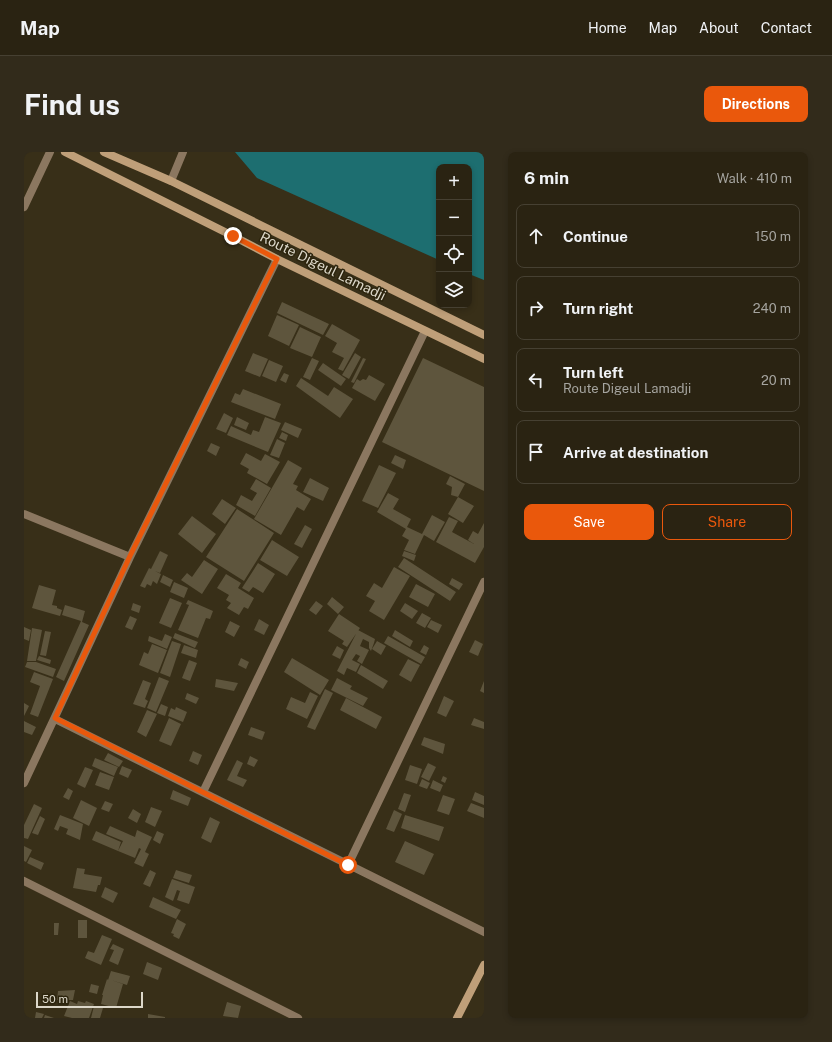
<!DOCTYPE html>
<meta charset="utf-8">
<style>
body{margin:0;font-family:"Public Sans",sans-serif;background:#322b1b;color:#f1f3f6}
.controls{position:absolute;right:12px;top:12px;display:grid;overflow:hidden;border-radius:8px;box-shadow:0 2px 6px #0003}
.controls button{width:36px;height:36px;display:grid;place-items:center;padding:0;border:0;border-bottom:1px solid #464032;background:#2a2312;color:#f1f3f6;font:20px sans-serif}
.scale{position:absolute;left:12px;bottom:10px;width:107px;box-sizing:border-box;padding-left:4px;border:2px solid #dcd7c9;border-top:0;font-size:11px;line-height:14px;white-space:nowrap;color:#dcd7c9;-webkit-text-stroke:3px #2d250e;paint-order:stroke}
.stop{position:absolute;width:12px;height:12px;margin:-9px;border:3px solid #ea580c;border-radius:50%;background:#fff}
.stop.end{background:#ea580c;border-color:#fff;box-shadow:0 1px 4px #0008}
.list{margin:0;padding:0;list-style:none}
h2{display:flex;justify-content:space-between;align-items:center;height:52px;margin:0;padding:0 16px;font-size:17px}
h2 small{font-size:13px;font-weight:400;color:#a5a49f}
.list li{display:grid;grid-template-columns:26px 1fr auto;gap:12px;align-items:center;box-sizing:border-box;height:64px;margin:0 8px 8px;padding:0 8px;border:1px solid #464032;border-radius:8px}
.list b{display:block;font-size:15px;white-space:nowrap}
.list p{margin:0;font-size:13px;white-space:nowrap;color:#a5a49f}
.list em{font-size:13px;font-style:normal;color:#a5a49f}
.actions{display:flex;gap:8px;padding:12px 16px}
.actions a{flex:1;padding:9px 0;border:1px solid #ea580c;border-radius:8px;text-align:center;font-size:14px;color:#ea580c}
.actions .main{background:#ea580c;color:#fff}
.icon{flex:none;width:22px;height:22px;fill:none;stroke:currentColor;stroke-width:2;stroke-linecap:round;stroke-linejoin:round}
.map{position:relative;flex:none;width:460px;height:866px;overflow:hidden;border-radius:8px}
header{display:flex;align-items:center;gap:24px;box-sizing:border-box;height:56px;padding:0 20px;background:#2a2312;border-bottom:1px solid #464032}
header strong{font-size:19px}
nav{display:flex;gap:22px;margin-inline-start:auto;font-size:14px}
.intro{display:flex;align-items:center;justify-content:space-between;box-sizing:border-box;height:96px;padding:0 24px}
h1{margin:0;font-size:28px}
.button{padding:10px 18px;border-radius:8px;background:#ea580c;color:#fff;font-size:14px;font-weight:700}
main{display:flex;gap:24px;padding:0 24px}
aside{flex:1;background:#2a2312;border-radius:8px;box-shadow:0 2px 6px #0003}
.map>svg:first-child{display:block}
.water{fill:#1d6e70}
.building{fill:#5e553d}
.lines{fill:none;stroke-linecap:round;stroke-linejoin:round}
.street{stroke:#8b7760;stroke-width:8}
.secondary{stroke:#bf9f79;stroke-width:8}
.route{stroke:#ea580c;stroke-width:5}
.labels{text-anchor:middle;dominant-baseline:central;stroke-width:3;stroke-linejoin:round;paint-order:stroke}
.street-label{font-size:14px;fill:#dcd7c9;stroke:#2d250e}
</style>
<header>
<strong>Map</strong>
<nav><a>Home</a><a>Map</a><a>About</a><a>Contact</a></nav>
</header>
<div class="intro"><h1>Find us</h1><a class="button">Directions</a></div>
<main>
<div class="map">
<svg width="460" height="866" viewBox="0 0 460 866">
<rect width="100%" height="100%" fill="#382f18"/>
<path class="water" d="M 211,0 L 460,0 L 460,128 L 445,122 L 445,15 L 415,15 L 415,108 L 233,26 Z"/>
<path class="building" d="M 258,150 L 305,172 L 299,183 L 253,161 Z
M 253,163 L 275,173 L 265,194 L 244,184 Z
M 308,172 L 336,188 L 319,219 L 314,217 L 320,206 L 308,200 L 313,191 L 301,184 Z
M 276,175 L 297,185 L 288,205 L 266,196 Z
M 229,201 L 244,207 L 236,225 L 221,219 Z
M 331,201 L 337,205 L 325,227 L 318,223 Z
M 288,206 L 295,209 L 286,228 L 279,225 Z
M 339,206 L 342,207 L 330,231 L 327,230 Z
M 399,206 L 460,235 L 460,339 L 358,290 Z
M 245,208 L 259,214 L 252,230 L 238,224 Z
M 299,211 L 322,227 L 317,234 L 294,218 Z
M 260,221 L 265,223 L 262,231 L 256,228 Z
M 345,223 L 361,232 L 351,249 L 328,236 L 333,227 L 336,229 L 339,227 L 342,228 Z
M 277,226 L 304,244 L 310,235 L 329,247 L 316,266 L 272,234 Z
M 219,237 L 257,252 L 251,267 L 207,250 L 211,241 L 216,243 Z
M 200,261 L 209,266 L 202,281 L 192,277 Z
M 213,265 L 225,271 L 222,278 L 210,273 Z
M 241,265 L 257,271 L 244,300 L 203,283 L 207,274 L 227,283 L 229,278 L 235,280 Z
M 261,270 L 278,277 L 274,286 L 257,278 Z
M 258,280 L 264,283 L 262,289 L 255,286 Z
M 253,287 L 261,291 L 255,306 L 246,303 Z
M 187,291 L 196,295 L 192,304 L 183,299 Z
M 222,301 L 237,309 L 241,302 L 256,310 L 243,332 L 223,321 L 225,317 L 216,312 Z
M 371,303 L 382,308 L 379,317 L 367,311 Z
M 264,308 L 278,316 L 269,332 L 274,334 L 272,338 L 287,347 L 280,359 L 273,355 L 257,383 L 230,367 Z
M 355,313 L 372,321 L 354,356 L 338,349 Z
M 426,324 L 441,332 L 434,345 L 427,343 L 428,335 L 422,332 Z
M 286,326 L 305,336 L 299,349 L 279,340 Z
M 232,327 L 247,336 L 231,364 L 212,353 L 217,343 L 228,349 L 233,341 L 226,337 Z
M 364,341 L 375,347 L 369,357 L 387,367 L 383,375 L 398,382 L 408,363 L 421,370 L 410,389 L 400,383 L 391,402 L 380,398 L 385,388 L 378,384 L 382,377 L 353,360 Z
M 434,345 L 450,354 L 439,371 L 424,362 Z
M 198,347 L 212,356 L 201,372 L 188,362 Z
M 213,357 L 250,381 L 220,429 L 182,405 Z
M 168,364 L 192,382 L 178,401 L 154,382 Z
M 425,365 L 434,369 L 428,380 L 450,392 L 444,388 L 449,379 L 454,382 L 460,371 L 460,395 L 451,411 L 412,390 Z
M 281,373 L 288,377 L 278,396 L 270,392 Z
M 248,388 L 275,405 L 263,424 L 236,408 Z
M 136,399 L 144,403 L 136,421 L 131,419 L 137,422 L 133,432 L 129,429 L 127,434 L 123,432 L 121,436 L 116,434 L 125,416 L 127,417 Z
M 380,399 L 392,403 L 390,409 L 378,404 Z
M 380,406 L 432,440 L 426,449 L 374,415 Z
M 180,408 L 194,417 L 178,442 L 157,428 L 163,421 L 168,425 Z
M 234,411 L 251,422 L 239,441 L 229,435 L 225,440 L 218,436 Z
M 370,415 L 386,424 L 360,468 L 345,459 L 351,449 L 342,444 L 350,431 L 358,436 Z
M 202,422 L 217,431 L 214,436 L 230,446 L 224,457 L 220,455 L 215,463 L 203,456 L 207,451 L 202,448 L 205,443 L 193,436 Z
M 139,423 L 149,428 L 146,435 L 136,430 Z
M 428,426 L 439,432 L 435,438 L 425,432 Z
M 150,430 L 164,436 L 160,446 L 146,440 Z
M 392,432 L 411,442 L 404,455 L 385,445 Z
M 15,433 L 32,438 L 28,453 L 33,454 L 33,456 L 38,458 L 36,464 L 8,456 Z
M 308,445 L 320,455 L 314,462 L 303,452 Z
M 146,446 L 158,451 L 147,476 L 135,471 Z
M 164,448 L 189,459 L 186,467 L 182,466 L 174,486 L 154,478 L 165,453 L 162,452 Z
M 292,449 L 299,454 L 292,463 L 285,458 Z
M 109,451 L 117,454 L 115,461 L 107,458 Z
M 381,451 L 394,459 L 388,467 L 376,459 Z
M 41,453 L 61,459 L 58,470 L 65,473 L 40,529 L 32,525 L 57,469 L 38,463 Z
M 398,461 L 407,466 L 401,476 L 392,471 Z
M 315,462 L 336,476 L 323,495 L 318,492 L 320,489 L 304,479 Z
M 106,464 L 113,467 L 108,478 L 101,475 Z
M 235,467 L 245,473 L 240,483 L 230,478 Z
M 407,468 L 418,473 L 414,481 L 403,475 Z
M 206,469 L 216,474 L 210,485 L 201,480 Z
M 0,475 L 7,478 L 5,489 L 0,487 Z
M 8,476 L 18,478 L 12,509 L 3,509 Z
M 334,478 L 351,487 L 350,491 L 347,499 L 345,496 L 345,490 L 339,487 L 336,494 L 345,498 L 338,512 L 333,509 L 336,504 L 332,502 L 328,508 L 336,512 L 332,520 L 323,516 L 320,523 L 313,519 Z
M 371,478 L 389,489 L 386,495 L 368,484 Z
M 21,479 L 27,480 L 22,504 L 16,503 Z
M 151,481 L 174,490 L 171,496 L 149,486 Z
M 141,482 L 148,485 L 143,497 L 124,489 L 125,484 L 138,489 Z
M 364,484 L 401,505 L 397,512 L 360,491 Z
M 451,488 L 459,492 L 454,504 L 445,500 Z
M 148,489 L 157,492 L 146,525 L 136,521 Z
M 353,489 L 362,494 L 357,503 L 348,497 Z
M 128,492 L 143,498 L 134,521 L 115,513 L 120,500 L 124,502 Z
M 160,493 L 174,498 L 172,506 L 157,501 Z
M 400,493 L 405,496 L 402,503 L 396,500 Z
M 313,494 L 320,498 L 316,507 L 308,503 Z
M 15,504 L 27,508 L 26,512 L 13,508 Z
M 217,506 L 225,510 L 222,517 L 214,513 Z
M 268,506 L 305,528 L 296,543 L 260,520 Z
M 384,507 L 396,513 L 387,530 L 375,523 Z
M 165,508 L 173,511 L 166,529 L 158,526 Z
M 3,510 L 12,510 L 32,517 L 29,525 L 1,515 Z
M 337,513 L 364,529 L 359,537 L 333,521 Z
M 10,520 L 29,527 L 14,565 L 6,562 L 16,534 L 6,530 Z
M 135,525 L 145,529 L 132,560 L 123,556 Z
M 313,526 L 328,534 L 326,537 L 344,546 L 339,554 L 307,538 Z
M 192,527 L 214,531 L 210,539 L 191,535 Z
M 119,528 L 127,531 L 121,547 L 124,549 L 121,556 L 109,552 Z
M 460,529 L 460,541 L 456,539 Z
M 301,537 L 309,541 L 291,578 L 283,575 Z
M 286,540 L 294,544 L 283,567 L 262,557 L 267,545 L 281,551 Z
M 163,541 L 175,546 L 172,552 L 161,547 Z
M 420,544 L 430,549 L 422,565 L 413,561 Z
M 322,546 L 358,565 L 352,577 L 316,558 Z
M 0,551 L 5,554 L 0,564 Z
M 137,552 L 144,555 L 141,564 L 133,561 Z
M 152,555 L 163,560 L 159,570 L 144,564 L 147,556 L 151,558 Z
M 123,558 L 133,562 L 122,585 L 113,580 Z
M 145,566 L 157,572 L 147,594 L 135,589 Z
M 450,566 L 460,570 L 460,577 L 447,573 Z
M 0,569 L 12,575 L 8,583 L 0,580 Z
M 227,575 L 241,580 L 238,588 L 224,583 Z
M 400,585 L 421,592 L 419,602 L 397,593 Z
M 169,599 L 178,603 L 174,613 L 165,609 Z
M 84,601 L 99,609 L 95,615 L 80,608 Z
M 226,604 L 234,608 L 230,615 L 223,612 Z
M 71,606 L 94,615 L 90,624 L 68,614 Z
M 213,608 L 219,611 L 213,624 L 223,628 L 219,635 L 203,628 Z
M 404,611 L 412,615 L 405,629 L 397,625 Z
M 386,613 L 398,617 L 393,632 L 381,628 Z
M 98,614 L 108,618 L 104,626 L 95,622 Z
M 61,615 L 69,618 L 61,636 L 53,632 Z
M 76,620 L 90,625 L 85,638 L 71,633 Z
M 419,624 L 423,626 L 421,631 L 417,629 Z
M 398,627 L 406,631 L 403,637 L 395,634 Z
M 409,628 L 419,633 L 416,640 L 406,636 Z
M 44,636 L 49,639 L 45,648 L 39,645 Z
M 149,638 L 167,646 L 164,654 L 146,647 Z
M 451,640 L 460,644 L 460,653 L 448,648 Z
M 380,641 L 387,643 L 381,660 L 374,657 Z
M 419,643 L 431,647 L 425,663 L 413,659 Z
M 57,648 L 73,656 L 65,674 L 49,666 Z
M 81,649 L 89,652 L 85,660 L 77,657 Z
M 447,651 L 460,656 L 460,666 L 443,659 Z
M 10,652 L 18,656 L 4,687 L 0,686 L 0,673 Z
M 127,655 L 138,659 L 131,675 L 121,670 Z
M 109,657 L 117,662 L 113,671 L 104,666 Z
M 370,658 L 378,662 L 370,680 L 362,677 Z
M 36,663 L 59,672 L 56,688 L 42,682 L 44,677 L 36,674 L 34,679 L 30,677 Z
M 381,663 L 420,675 L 415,689 L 377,676 Z
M 16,664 L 21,667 L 14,683 L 8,681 Z
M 186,665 L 196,670 L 187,691 L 177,686 Z
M 86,674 L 111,685 L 113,678 L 128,685 L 121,700 L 125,702 L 119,715 L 110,711 L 117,697 L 115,696 L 111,706 L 94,699 L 99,689 L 82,682 Z
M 72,679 L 97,690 L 94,699 L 68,688 Z
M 133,679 L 140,682 L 136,692 L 129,688 Z
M 381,689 L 410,702 L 400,723 L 371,710 Z
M 0,694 L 8,698 L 2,710 L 0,709 Z
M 6,705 L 20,711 L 17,718 L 3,711 Z
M 53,716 L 61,717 L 60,722 L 78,725 L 76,733 L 74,733 L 72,740 L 49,736 Z
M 126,718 L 132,721 L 126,735 L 119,732 Z
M 152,718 L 168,723 L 165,731 L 149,726 Z
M 148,727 L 171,735 L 165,752 L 153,748 L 156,739 L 153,738 L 149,749 L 141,745 Z
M 81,735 L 94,741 L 89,751 L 77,745 Z
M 129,745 L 157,758 L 152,767 L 125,755 Z
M 153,767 L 162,772 L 155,787 L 149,784 L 150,782 L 147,781 Z
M 54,768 L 63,768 L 63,786 L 54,786 Z
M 30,771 L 35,771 L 34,783 L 30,783 Z
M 78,783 L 88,787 L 77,813 L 61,806 L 64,799 L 70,801 Z
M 89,792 L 100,797 L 94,813 L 85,809 L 90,798 L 86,797 Z
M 123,810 L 138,816 L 134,828 L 119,822 Z
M 87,819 L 106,824 L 103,833 L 87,828 L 99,832 L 92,856 L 77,852 L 79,843 L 78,843 L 83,827 L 84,828 Z
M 67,832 L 75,834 L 73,842 L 65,840 Z
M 51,838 L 49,848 L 33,848 L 34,839 Z
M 46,849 L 53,852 L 54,849 L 61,851 L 62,849 L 70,852 L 65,866 L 48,866 L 40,864 Z
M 203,850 L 217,854 L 214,866 L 199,864 Z
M 70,854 L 79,856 L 76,866 L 67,866 Z
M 12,860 L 20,862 L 18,866 L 11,866 Z
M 124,862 L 141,865 L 141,866 L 124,866 Z
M 21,863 L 30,866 L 20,866 Z"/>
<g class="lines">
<path class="street" d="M 147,29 L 159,0
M 0,55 L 26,0
M 0,362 L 106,405
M 31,567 L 460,780
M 0,631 L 106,405 L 253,107
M 179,640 L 401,179
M 324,713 L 460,430
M 0,729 L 274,866"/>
<path class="secondary" d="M 41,0 L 209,84 L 253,107 L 460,207
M 80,0 L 147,29 L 460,183
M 433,866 L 460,813"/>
</g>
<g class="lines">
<path class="route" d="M 209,84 L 253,107 L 106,404 L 31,566 L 324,713"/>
</g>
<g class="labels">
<g class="street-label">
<text transform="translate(299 114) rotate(26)">Route Digeul Lamadji</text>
</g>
</g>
</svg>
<div class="controls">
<button>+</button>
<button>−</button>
<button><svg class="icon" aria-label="locate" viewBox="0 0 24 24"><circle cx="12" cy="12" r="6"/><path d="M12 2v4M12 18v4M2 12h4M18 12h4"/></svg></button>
<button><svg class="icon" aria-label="layers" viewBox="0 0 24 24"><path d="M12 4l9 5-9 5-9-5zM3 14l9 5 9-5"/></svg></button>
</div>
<div class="scale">50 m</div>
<div class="stop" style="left:324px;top:713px"></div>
<div class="stop end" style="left:209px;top:84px"></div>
</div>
<aside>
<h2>6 min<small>Walk · 410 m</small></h2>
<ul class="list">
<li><svg class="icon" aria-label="ahead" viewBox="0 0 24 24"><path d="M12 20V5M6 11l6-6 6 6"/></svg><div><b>Continue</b></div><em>150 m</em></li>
<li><svg class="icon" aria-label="right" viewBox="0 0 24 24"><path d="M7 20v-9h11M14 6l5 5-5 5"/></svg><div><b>Turn right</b></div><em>240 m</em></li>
<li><svg class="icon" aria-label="left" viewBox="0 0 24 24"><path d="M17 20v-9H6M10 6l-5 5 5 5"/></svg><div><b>Turn left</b><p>Route Digeul Lamadji</p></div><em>20 m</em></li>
<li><svg class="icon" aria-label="arrive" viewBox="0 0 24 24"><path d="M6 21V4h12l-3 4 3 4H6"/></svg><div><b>Arrive at destination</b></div></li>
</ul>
<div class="actions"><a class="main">Save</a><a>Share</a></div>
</aside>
</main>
